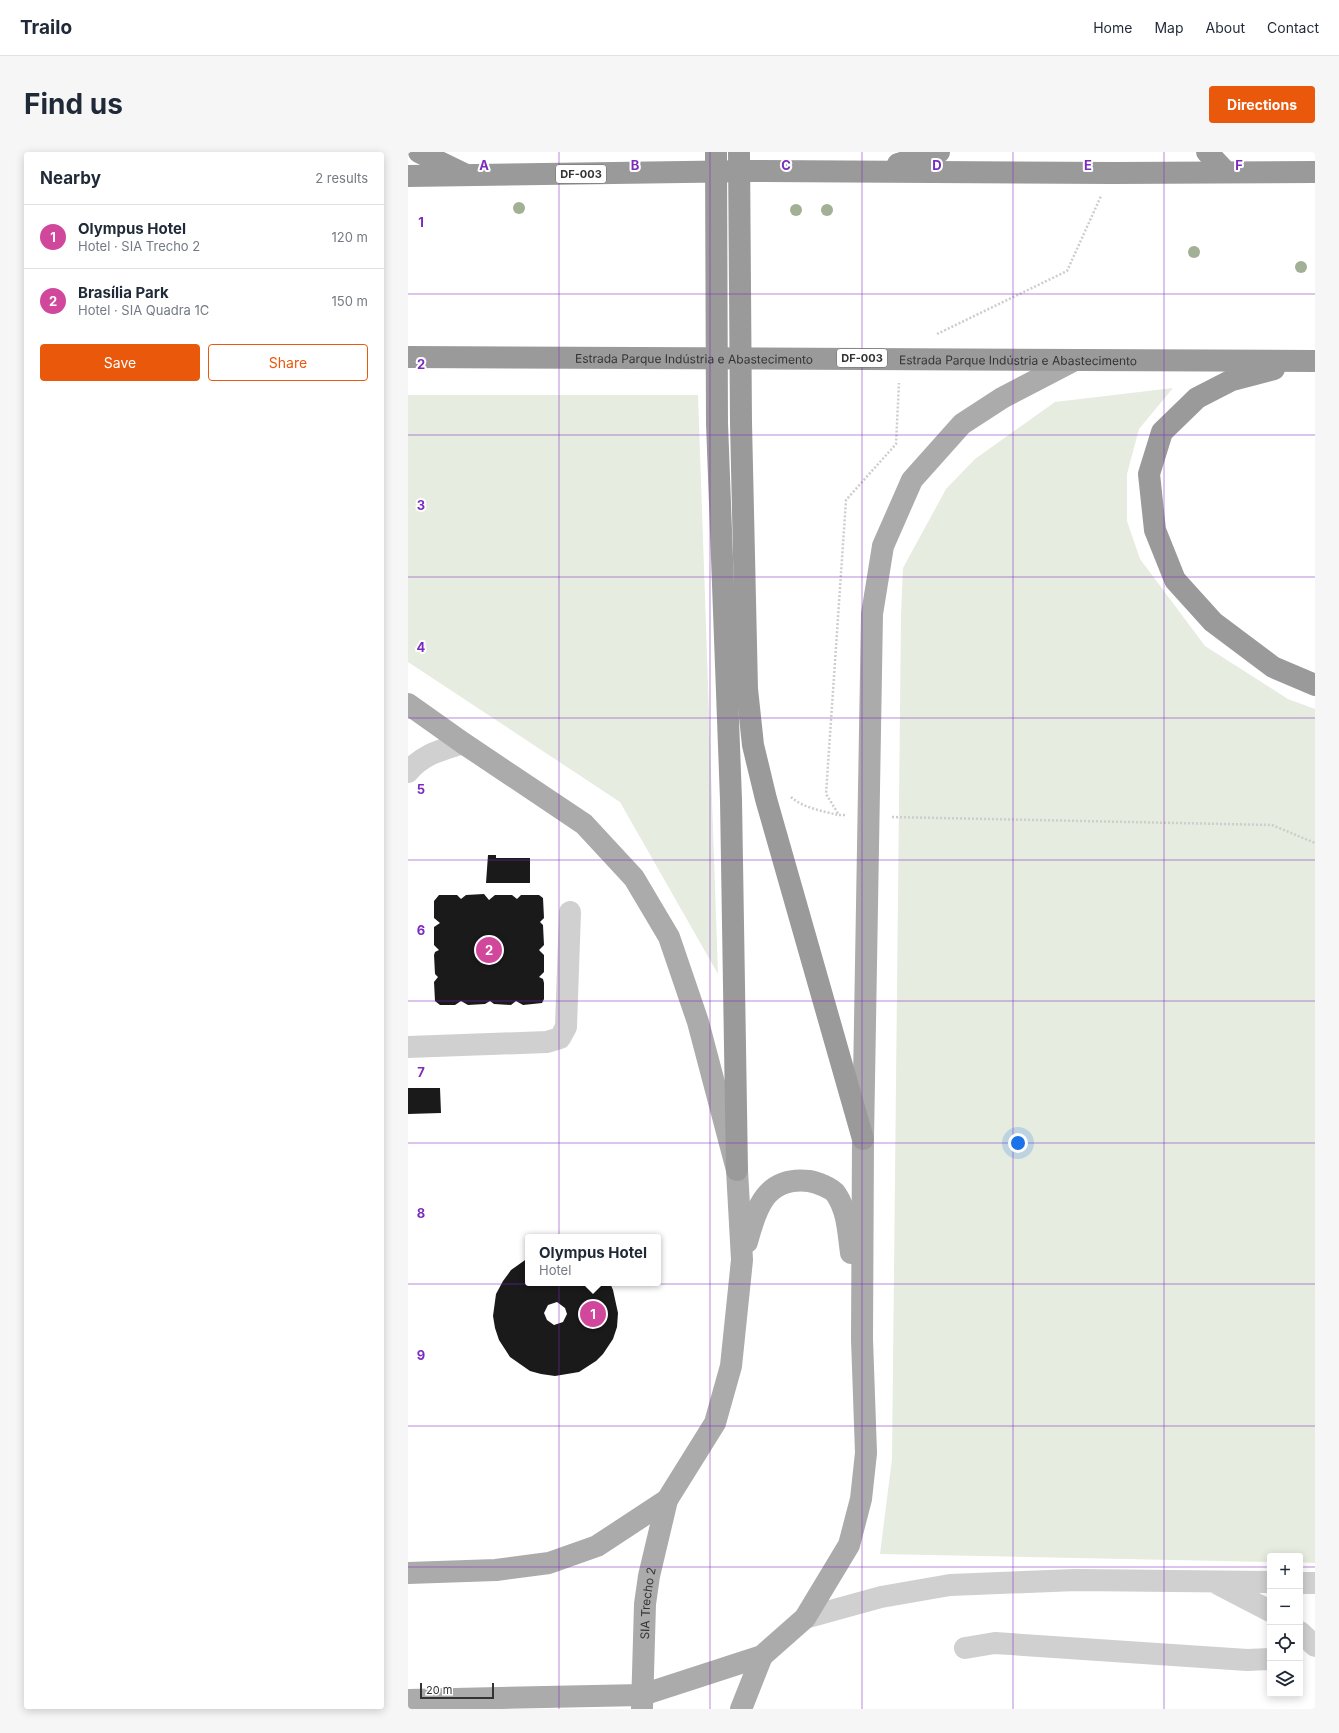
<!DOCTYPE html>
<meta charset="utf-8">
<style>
body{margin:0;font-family:Inter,sans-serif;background:#f6f6f7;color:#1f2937}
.controls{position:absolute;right:12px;bottom:12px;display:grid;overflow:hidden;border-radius:4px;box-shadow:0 2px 10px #0003}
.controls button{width:36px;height:36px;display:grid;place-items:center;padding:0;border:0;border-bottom:1px solid #e0e1e3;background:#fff;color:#1f2937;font:20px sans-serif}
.scale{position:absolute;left:12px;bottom:10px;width:74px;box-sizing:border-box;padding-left:4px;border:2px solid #333;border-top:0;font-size:11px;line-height:14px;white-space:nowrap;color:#333;-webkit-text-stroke:3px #fff;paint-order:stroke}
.you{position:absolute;left:610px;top:991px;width:14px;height:14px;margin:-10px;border:3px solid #fff;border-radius:50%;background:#1a73e8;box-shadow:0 0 0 6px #1a73e833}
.badge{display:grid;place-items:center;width:26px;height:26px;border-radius:50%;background:#ea580c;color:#fff;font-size:13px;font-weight:700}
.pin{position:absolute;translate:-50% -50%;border:2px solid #fff;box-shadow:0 1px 4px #0006}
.popup{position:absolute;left:117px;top:1082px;width:136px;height:52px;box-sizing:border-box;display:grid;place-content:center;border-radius:4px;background:#fff;filter:drop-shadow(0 1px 3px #0005);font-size:13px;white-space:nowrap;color:#747a83}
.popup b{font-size:15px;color:#1f2937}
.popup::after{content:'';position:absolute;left:50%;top:100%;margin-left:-8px;border:8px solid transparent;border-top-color:#fff}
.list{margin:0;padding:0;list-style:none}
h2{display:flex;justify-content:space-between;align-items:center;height:52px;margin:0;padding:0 16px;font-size:17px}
h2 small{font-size:13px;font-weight:400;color:#747a83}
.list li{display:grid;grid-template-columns:26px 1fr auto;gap:12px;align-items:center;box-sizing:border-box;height:64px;padding:0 16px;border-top:1px solid #e0e1e3}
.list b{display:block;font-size:15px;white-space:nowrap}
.list p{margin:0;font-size:13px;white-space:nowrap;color:#747a83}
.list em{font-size:13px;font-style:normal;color:#747a83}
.actions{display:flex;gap:8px;padding:12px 16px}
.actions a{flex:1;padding:9px 0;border:1px solid #ea580c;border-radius:4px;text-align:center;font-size:14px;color:#ea580c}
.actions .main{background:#ea580c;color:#fff}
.icon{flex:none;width:22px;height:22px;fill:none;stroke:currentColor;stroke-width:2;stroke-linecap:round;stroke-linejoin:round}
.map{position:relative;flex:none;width:907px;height:1557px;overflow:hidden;border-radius:4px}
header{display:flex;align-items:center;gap:24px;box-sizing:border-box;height:56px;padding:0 20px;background:#fff;border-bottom:1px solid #e0e1e3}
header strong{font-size:19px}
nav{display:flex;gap:22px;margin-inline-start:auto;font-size:14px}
.intro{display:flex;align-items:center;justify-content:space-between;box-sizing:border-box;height:96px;padding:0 24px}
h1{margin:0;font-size:28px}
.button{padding:10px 18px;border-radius:4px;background:#ea580c;color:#fff;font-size:14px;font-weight:700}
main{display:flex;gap:24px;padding:0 24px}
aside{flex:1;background:#fff;border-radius:4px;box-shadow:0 2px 10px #0003}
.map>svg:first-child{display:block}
.green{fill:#e6ecdf}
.building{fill:#1a1a1a;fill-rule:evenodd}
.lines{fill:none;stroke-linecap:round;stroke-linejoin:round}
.path{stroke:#cdcdcd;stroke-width:2.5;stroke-dasharray:2 2;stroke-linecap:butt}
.minor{stroke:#d0d0d0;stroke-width:22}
.major{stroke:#ababab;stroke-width:22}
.highway{stroke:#9a9a9a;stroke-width:22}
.highway-bridge{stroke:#9a9a9a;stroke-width:22}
.tree{fill:#a2b095}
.grid{fill:none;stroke:#7b2cbf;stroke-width:1;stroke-opacity:0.55}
.labels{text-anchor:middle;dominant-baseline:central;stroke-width:4;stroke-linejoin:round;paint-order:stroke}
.shield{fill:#fff;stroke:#707070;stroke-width:1}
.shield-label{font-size:11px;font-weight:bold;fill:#333}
.street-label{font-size:12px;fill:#333;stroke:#fff}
.grid-label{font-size:13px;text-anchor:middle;font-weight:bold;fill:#7b2cbf;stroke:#fff;stroke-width:4;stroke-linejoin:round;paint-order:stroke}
</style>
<header>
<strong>Trailo</strong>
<nav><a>Home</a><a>Map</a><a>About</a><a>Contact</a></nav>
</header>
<div class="intro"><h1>Find us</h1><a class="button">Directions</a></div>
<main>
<aside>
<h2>Nearby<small>2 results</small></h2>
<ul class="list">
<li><span class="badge" style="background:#d1479c">1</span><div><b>Olympus Hotel</b><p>Hotel · SIA Trecho 2</p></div><em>120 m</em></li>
<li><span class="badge" style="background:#d1479c">2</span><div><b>Brasília Park</b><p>Hotel · SIA Quadra 1C</p></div><em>150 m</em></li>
</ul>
<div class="actions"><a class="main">Save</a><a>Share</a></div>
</aside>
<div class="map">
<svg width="907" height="1557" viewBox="0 0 907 1557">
<rect width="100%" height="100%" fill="#fff"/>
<path class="green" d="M 765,236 L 731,277 L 719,322 L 719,369 L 732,407 L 797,494 L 880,547 L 907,557 L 907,1411 L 892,1410 L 892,1404 L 862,1404 L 862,1410 L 472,1402 L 484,1307 L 493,464 L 495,416 L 538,337 L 567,307 L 647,250 Z
M 0,243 L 290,243 L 310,822 L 212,650 L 0,510 Z"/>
<path class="building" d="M 80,703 L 88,703 L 88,706 L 122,706 L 122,731 L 78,731 Z
M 76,742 L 81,748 L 87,743 L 104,743 L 109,747 L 113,743 L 131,743 L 135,746 L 136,766 L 132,770 L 135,773 L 136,793 L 131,798 L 136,803 L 136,820 L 131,825 L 135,827 L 136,831 L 136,847 L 134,851 L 115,853 L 108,849 L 103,853 L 86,852 L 82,849 L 77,852 L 60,853 L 53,849 L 47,853 L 32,853 L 27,849 L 26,830 L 30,825 L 27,822 L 26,803 L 27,800 L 31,798 L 26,793 L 26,775 L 32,771 L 26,766 L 26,749 L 31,743 L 49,743 L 53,747 L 58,743 Z
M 0,936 L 32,936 L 33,961 L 0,962 Z
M 120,1106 L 120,1131 L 202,1131 L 205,1138 L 210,1161 L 209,1175 L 205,1187 L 195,1202 L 188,1209 L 171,1220 L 147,1224 L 133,1222 L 122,1219 L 102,1205 L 91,1188 L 87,1176 L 85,1164 L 88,1142 L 95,1129 L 103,1118 ZM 149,1150 L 157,1156 L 159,1162 L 155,1170 L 146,1173 L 139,1168 L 136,1161 L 140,1153 Z"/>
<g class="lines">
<path class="path" d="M 529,182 L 659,119 L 693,44
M 383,645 C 395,656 415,659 430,663
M 437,663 L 431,663 L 418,642 L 438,348 L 488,292 L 491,231
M 484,665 L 864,673 L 907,691"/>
<path class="minor" d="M 0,620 C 15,602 33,598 55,591
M 0,895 L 139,890 L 152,886 L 158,875 L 162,760
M 892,1431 L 907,1431
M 810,1432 L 862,1459
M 397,1466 L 473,1445 L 542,1433 L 668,1428 L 862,1430
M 892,1480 L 907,1494
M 557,1496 L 587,1491 L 839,1508 L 862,1507"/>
<g class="major">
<path d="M 0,552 L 55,591 L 176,672 L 226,726 L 261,785 L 290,870 L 329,1018 L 334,1108 L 323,1214 L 307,1271 L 259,1348 L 189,1394 L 141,1411 L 88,1418 L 0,1421"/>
<path d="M 339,1090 C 348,1056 358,1024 401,1029 C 408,1030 424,1036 428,1042 C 440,1060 440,1080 443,1101"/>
<path d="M 0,1548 L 234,1543 L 354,1504 L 397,1466 L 441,1393 L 453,1347 L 458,1301 L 454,1187 L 455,987 L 464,462 L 475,394 L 504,328 L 554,272 L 594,246 L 665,209"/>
<path id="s1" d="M 234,1556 L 237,1452 L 241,1424 L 259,1348"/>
<path d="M 333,1557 L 354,1504"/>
</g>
<g class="highway">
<path d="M 11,0 L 56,22"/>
<path d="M 799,0 L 818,20"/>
<path d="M 490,12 L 531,0"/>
<path d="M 0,24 L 346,19 L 704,21 L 907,20"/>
<path id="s2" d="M 0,205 L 907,209"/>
<path d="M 866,217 L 824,228 L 789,246 L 754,280 L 741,322 L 747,378 L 767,428 L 805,470 L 865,515 L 907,533"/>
<path d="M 309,271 L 323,648 L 329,1018"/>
<path d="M 333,271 L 339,537 L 345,593 L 358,647 L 455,987"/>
</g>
<path class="highway-bridge" d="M 308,0 L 309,271
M 331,0 L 333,271"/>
</g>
<g class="tree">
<circle cx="111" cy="56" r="6"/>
<circle cx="388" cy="58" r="6"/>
<circle cx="419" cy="58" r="6"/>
<circle cx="786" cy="100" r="6"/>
<circle cx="893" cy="115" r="6"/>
</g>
<path class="grid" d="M 151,0 L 151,1557M 302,0 L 302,1557M 454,0 L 454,1557M 605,0 L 605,1557M 756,0 L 756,1557M 0,142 L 907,142M 0,283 L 907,283M 0,425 L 907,425M 0,566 L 907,566M 0,708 L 907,708M 0,849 L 907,849M 0,991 L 907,991M 0,1132 L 907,1132M 0,1274 L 907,1274M 0,1415 L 862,1415M 892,1415 L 907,1415"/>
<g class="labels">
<g class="shield">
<rect x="148" y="13" width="50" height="18" rx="3"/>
<rect x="429" y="197" width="50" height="18" rx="3"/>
</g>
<g class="shield-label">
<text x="173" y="22">DF-003</text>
<text x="454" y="206">DF-003</text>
</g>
<g class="street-label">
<text stroke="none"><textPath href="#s2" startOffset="286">Estrada Parque Indústria e Abastecimento</textPath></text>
<text stroke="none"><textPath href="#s2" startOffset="610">Estrada Parque Indústria e Abastecimento</textPath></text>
<text stroke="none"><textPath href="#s1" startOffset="105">SIA Trecho 2</textPath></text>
</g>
</g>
<g class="grid-label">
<text x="76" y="18">A</text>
<text x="227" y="18">B</text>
<text x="378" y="18">C</text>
<text x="529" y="18">D</text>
<text x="680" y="18">E</text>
<text x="831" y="18">F</text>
<text x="13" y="75">1</text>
<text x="13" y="217">2</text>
<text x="13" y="358">3</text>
<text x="13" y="500">4</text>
<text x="13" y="642">5</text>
<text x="13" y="783">6</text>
<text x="13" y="925">7</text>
<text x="13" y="1066">8</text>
<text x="13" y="1208">9</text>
</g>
</svg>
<div class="controls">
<button>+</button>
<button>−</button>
<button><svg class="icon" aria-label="locate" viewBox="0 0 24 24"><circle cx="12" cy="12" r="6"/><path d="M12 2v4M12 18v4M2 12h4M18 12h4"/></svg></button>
<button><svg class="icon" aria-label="layers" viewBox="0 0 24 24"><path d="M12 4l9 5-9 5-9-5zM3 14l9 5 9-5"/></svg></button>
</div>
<div class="scale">20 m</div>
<div class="you"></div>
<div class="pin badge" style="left:185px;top:1162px;background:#d1479c">1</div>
<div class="popup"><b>Olympus Hotel</b>Hotel</div>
<div class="pin badge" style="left:81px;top:798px;background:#d1479c">2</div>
</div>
</main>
